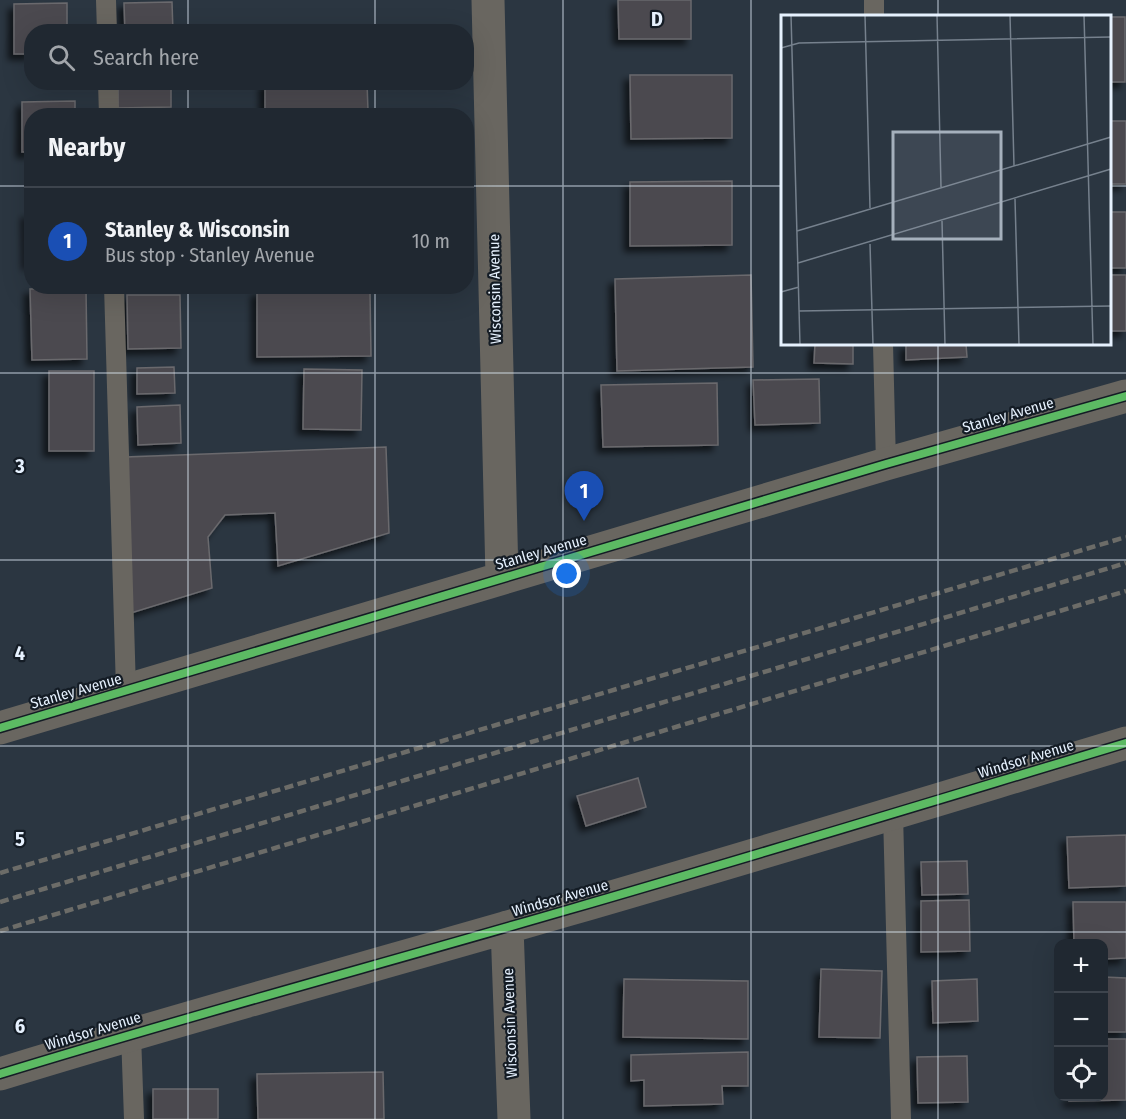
<!DOCTYPE html>
<meta charset="utf-8">
<style>
body{margin:0;font-family:"Fira Sans Condensed",sans-serif;background:#2d343d;color:#f1f3f6}
.controls{position:absolute;right:18px;bottom:18px;display:grid;overflow:hidden;border-radius:12px;box-shadow:0 6px 24px #0002}
.controls button{width:54px;height:54px;display:grid;place-items:center;padding:0;border:0;border-bottom:2px solid #3d444d;background:#202831;color:#f1f3f6;font:30px sans-serif}
.you{position:absolute;left:567px;top:574px;width:21px;height:21px;margin:-15px;border:4px solid #fff;border-radius:50%;background:#1a73e8;box-shadow:0 0 0 9px #1a73e833}
.badge{display:grid;place-items:center;width:39px;height:39px;border-radius:50%;background:#a5b0bc;color:#fff;font-size:20px;font-weight:700}
.pin{position:absolute;translate:-50% -50px;filter:drop-shadow(0 2px 3px #0008)}
.pin::after{content:'';position:absolute;top:32px;width:21px;height:18px;background:inherit;clip-path:polygon(0 0,100% 0,50% 100%)}
.list{margin:0;padding:0;list-style:none}
h2{display:flex;justify-content:space-between;align-items:center;height:78px;margin:0;padding:0 24px;font-size:26px}
h2 small{font-size:20px;font-weight:400;color:#a2a6ab}
.list li{display:grid;grid-template-columns:39px 1fr auto;gap:18px;align-items:center;box-sizing:border-box;height:108px;padding:0 24px;border-top:2px solid #3d444d}
.list b{display:block;font-size:22px;white-space:nowrap}
.list p{margin:0;font-size:20px;white-space:nowrap;color:#a2a6ab}
.list em{font-size:20px;font-style:normal;color:#a2a6ab}
.icon{flex:none;width:33px;height:33px;fill:none;stroke:currentColor;stroke-width:2;stroke-linecap:round;stroke-linejoin:round}
.map{position:relative;flex:none;width:1126px;height:1119px;overflow:hidden}
.search{position:absolute;background:#202831;box-shadow:0 6px 24px #0002;left:24px;top:24px;width:450px;height:66px;display:flex;align-items:center;gap:15px;box-sizing:border-box;padding:0 21px;border-radius:24px;color:#a2a6ab;font-size:22px}
.panel{position:absolute;background:#202831;box-shadow:0 6px 24px #0002;left:24px;top:108px;width:450px;height:186px;border-radius:24px}
.map>svg:first-child{display:block}
.building{fill:#4b4a4f;stroke:#6a696d;stroke-width:1.5;filter:url(#shadow)}
.lines{fill:none;stroke-linecap:round;stroke-linejoin:round}
.lane{stroke:#696660;stroke-width:20}
.street{stroke:#696660;stroke-width:33}
.rail{stroke:#6c6c68;stroke-width:4.5;stroke-dasharray:9 4.5;stroke-linecap:butt}
.cycleway-casing{stroke:#141c25;stroke-width:11}
.cycleway{stroke:#5cba63;stroke-width:8}
.grid{fill:none;stroke:#e6f1fe;stroke-width:1.5;stroke-opacity:0.55}
.labels{text-anchor:middle;dominant-baseline:central;stroke-width:4.5;stroke-linejoin:round;paint-order:stroke}
.street-label{font-size:15px;fill:#e6f1fe;stroke:#141c25}
.inset-road{fill:none;stroke:#76818d;stroke-width:1.5}
.view{fill:#a5b0bc;fill-opacity:0.15;stroke:#a5b0bc;stroke-width:3}
.inset-edge{fill:none;stroke:#e6f1fe;stroke-width:3}
.grid-label{font-size:20px;text-anchor:middle;font-weight:bold;fill:#e6f1fe;stroke:#141c25;stroke-width:4.5;stroke-linejoin:round;paint-order:stroke}
</style>
<div class="map">
<svg width="1126" height="1119" viewBox="0 0 1126 1119">
<defs>
<filter id="shadow"><feDropShadow dx="-5.5" dy="5.5" stdDeviation="3" flood-color="#0009"/></filter>
</defs>
<rect width="100%" height="100%" fill="#2b3641"/>
<path class="building" d="M 618,0 L 691,0 L 691,39 L 619,39 Z
M 172,2 L 173,32 L 125,32 L 124,3 Z
M 67,3 L 67,32 L 32,32 L 32,54 L 14,54 L 14,4 Z
M 1110,17 L 1125,17 L 1125,82 L 1110,82 Z
M 630,75 L 732,75 L 732,138 L 631,139 Z
M 118,82 L 171,82 L 171,107 L 118,108 Z
M 265,82 L 367,82 L 368,111 L 265,111 Z
M 75,101 L 75,116 L 32,116 L 32,152 L 22,152 L 22,102 Z
M 1110,121 L 1126,121 L 1126,184 L 1110,184 Z
M 732,181 L 732,245 L 630,246 L 630,182 Z
M 1110,212 L 1126,212 L 1126,268 L 1110,268 Z
M 27,213 L 32,213 L 32,264 L 28,264 Z
M 751,275 L 753,367 L 617,371 L 615,279 Z
M 1110,275 L 1126,275 L 1126,331 L 1110,331 Z
M 86,288 L 87,359 L 32,360 L 30,289 Z
M 257,291 L 370,291 L 371,356 L 257,357 Z
M 127,295 L 180,295 L 181,348 L 128,349 Z
M 815,344 L 853,344 L 853,364 L 814,363 Z
M 906,344 L 966,344 L 967,357 L 906,360 Z
M 174,367 L 175,393 L 137,394 L 137,368 Z
M 304,369 L 362,370 L 361,430 L 303,429 Z
M 49,371 L 94,371 L 94,451 L 49,451 Z
M 819,379 L 820,423 L 755,425 L 753,380 Z
M 717,383 L 718,445 L 603,447 L 601,385 Z
M 180,405 L 181,443 L 138,445 L 137,407 Z
M 386,447 L 389,533 L 278,566 L 275,513 L 225,515 L 208,537 L 212,588 L 131,613 L 126,457 Z
M 638,778 L 646,807 L 586,826 L 577,796 Z
M 1126,835 L 1126,886 L 1069,888 L 1067,837 Z
M 967,861 L 968,894 L 922,895 L 921,862 Z
M 969,900 L 970,951 L 921,952 L 921,901 Z
M 1073,902 L 1126,902 L 1126,958 L 1104,959 L 1104,944 L 1074,944 Z
M 821,969 L 882,971 L 880,1038 L 819,1037 Z
M 1104,977 L 1126,978 L 1126,1032 L 1104,1032 Z
M 624,979 L 748,981 L 748,1039 L 623,1037 Z
M 977,979 L 978,1021 L 933,1023 L 932,981 Z
M 1104,1039 L 1126,1039 L 1126,1100 L 1069,1101 L 1069,1096 L 1104,1096 Z
M 748,1052 L 748,1086 L 722,1086 L 723,1104 L 644,1106 L 644,1080 L 631,1081 L 631,1055 Z
M 967,1056 L 968,1102 L 918,1103 L 917,1057 Z
M 383,1072 L 384,1119 L 258,1119 L 257,1074 Z
M 153,1089 L 218,1089 L 218,1119 L 153,1119 Z"/>
<g class="lines">
<path class="lane" d="M 106,0 L 107,32
M 874,0 L 874,16
M 108,82 L 109,116
M 114,286 L 126,690
M 883,344 L 886,464
M 893,814 L 901,1119
M 131,1034 L 134,1119"/>
<path class="street" d="M 488,0 L 502,577
M 0,728 L 886,464 L 1126,396
M 507,927 L 514,1119
M 0,1074 C 188,1016 378,965 567,910 C 754,856 940,799 1126,743"/>
<path class="rail" d="M 0,873 L 1126,537
M 0,902 L 1126,563
M 0,931 L 1126,591"/>
<defs>
<path id="cycleway" d="M 0,728 L 886,464 L 1126,396
M 0,1074 C 188,1016 378,965 567,910 C 754,856 940,799 1126,743"/>
</defs>
<use href="#cycleway" class="cycleway-casing"/>
<use href="#cycleway" class="cycleway"/>
</g>
<path class="grid" d="M 188,0 L 188,32M 375,0 L 375,32M 563,0 L 563,1119M 751,0 L 751,1119M 938,0 L 938,16M 188,82 L 188,116M 375,82 L 375,116M 0,186 L 32,186M 466,186 L 782,186M 1110,186 L 1126,186M 188,286 L 188,1119M 375,286 L 375,1119M 938,344 L 938,1119M 0,373 L 1126,373M 0,560 L 1126,560M 0,746 L 1126,746M 0,932 L 1126,932"/>
<g class="labels">
<g class="street-label">
<text transform="translate(495 289) rotate(-91)">Wisconsin Avenue</text>
<text transform="translate(1008 415) rotate(-16)">Stanley Avenue</text>
<text transform="translate(541 552) rotate(-16)">Stanley Avenue</text>
<text transform="translate(76 691) rotate(-16)">Stanley Avenue</text>
<text transform="translate(1026 759) rotate(-17)">Windsor Avenue</text>
<text transform="translate(560 898) rotate(-16)">Windsor Avenue</text>
<text transform="translate(510 1023) rotate(-92)">Wisconsin Avenue</text>
<text transform="translate(93 1031) rotate(-17)">Windsor Avenue</text>
</g>
</g>
<g transform="translate(781 15)">
<rect width="330" height="330" fill="#2b3641"/>
<path class="inset-road" d="M 10,0 L 19,330M 84,0 L 89,193M 156,0 L 160,172M 229,0 L 233,151M 303,0 L 312,330M 0,33 L 18,28 L 330,22M 234,184 L 238,330M 161,206 L 164,330M 16,216 L 330,122M 89,229 L 92,330M 17,248 L 330,154M 0,277 L 18,272M 18,296 L 330,291"/>
<path class="view" d="M 112,117 L 220,117 L 220,224 L 112,224 Z"/>
<rect width="330" height="330" class="inset-edge"/>
</g>
<g class="grid-label">
<text x="657" y="26">D</text>
<text x="20" y="473">3</text>
<text x="20" y="660">4</text>
<text x="20" y="846">5</text>
<text x="20" y="1033">6</text>
</g>
</svg>
<div class="controls">
<button>+</button>
<button>−</button>
<button><svg class="icon" aria-label="locate" viewBox="0 0 24 24"><circle cx="12" cy="12" r="6"/><path d="M12 2v4M12 18v4M2 12h4M18 12h4"/></svg></button>
</div>
<div class="you"></div>
<div class="pin badge" style="left:584px;top:521px;background:#1a4fb4">1</div>
<div class="search"><svg class="icon" aria-label="search" viewBox="0 0 24 24"><circle cx="10" cy="10" r="6"/><path d="M15 15l6 6"/></svg>Search here</div>
<section class="panel">
<h2>Nearby<small></small></h2>
<ul class="list">
<li><span class="badge" style="background:#1a4fb4">1</span><div><b>Stanley &amp; Wisconsin</b><p>Bus stop · Stanley Avenue</p></div><em>10 m</em></li>
</ul>
</section>
</div>
